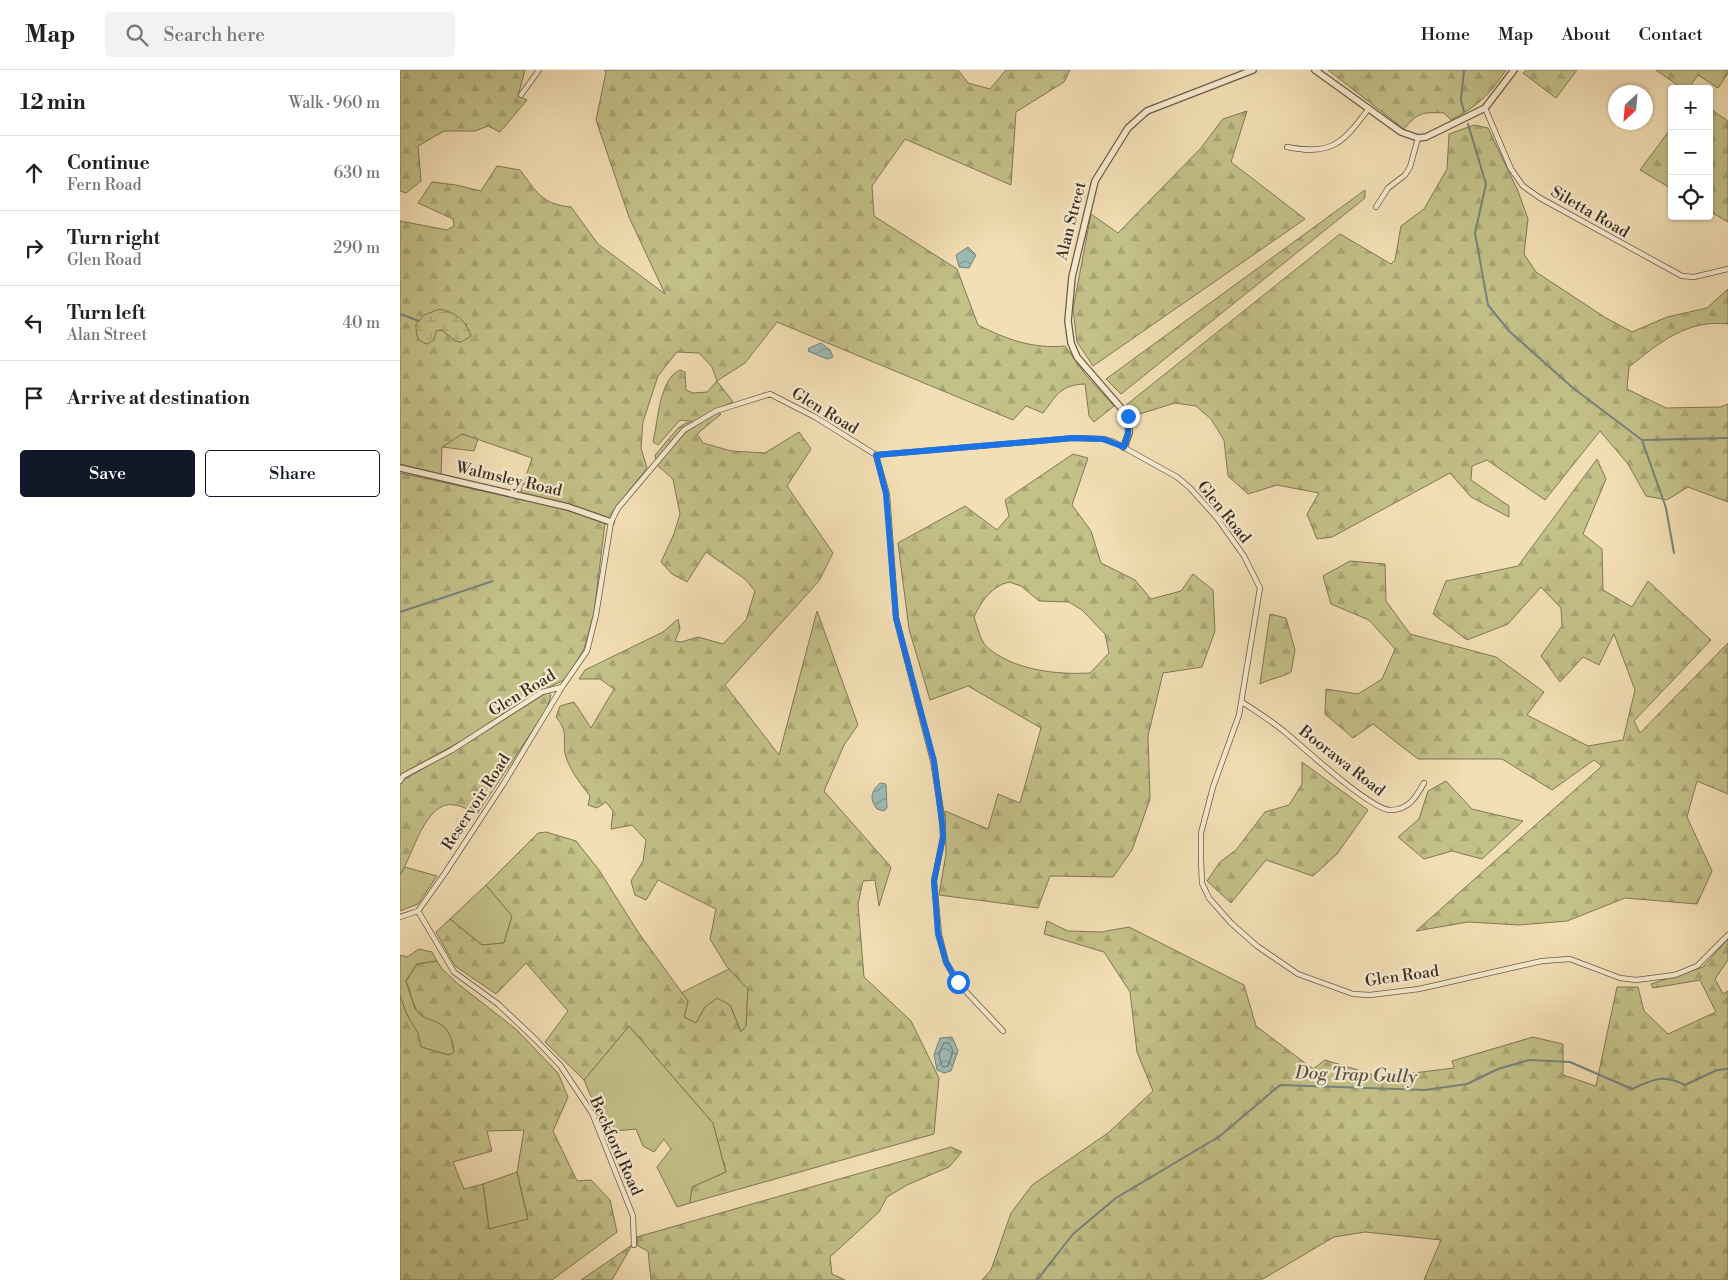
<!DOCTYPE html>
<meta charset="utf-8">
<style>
body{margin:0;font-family:"Libre Bodoni",serif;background:#f2f2f2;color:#202124}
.controls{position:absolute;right:15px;top:15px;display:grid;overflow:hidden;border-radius:5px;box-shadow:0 1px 4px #0004}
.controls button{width:45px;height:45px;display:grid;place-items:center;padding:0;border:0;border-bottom:1px solid #e0e0e0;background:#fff;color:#202124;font:25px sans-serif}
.compass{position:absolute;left:1208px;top:15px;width:45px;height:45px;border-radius:50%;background:#fff;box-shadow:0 1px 4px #0004;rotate:206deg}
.stop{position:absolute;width:15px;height:15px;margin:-11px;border:4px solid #1a73e8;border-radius:50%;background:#fff}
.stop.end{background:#1a73e8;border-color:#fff;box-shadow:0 1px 5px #0008}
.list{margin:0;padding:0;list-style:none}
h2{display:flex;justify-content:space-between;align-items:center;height:65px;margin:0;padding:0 20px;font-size:21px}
h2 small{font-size:16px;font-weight:400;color:#757577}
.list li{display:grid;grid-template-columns:32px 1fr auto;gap:15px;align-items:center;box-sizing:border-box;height:75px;padding:0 20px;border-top:1px solid #e0e0e0}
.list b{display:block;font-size:19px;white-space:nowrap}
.list p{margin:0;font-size:16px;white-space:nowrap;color:#757577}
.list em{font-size:16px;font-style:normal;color:#757577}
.actions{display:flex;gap:10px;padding:15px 20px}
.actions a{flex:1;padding:11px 0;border:1px solid #111827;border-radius:5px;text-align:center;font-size:18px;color:#111827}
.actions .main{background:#111827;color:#fff}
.icon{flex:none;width:28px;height:28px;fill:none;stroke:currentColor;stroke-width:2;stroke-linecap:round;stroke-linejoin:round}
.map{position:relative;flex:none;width:1328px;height:1210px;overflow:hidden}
header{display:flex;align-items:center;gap:30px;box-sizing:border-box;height:70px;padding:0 25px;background:#fff;border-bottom:1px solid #e0e0e0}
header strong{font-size:24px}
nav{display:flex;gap:28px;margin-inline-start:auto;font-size:18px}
.search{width:350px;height:45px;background:#f2f2f2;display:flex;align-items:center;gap:12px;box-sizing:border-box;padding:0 18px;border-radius:5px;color:#757577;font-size:19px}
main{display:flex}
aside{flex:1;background:#fff}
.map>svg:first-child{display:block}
.grass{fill:#c3c088;stroke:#7f7856}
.forest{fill:url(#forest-firs);stroke:#7f7856;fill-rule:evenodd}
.wetland{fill:url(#wetland-marsh);stroke:#7f7856}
.water{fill:url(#water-waves);stroke:#76837c}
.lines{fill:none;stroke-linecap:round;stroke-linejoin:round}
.shore{stroke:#6c756e;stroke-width:1}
.stream{stroke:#76837c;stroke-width:2}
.minor-casing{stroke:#695b49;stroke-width:6}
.tertiary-casing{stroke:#695b49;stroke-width:8}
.minor{stroke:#f7eacf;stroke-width:4.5}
.tertiary{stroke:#f7eacf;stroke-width:5.5}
.route{stroke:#1a73e8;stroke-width:6}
.labels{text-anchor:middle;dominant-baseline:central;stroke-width:4.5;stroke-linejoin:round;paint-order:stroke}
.street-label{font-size:16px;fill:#3b2f25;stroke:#f7eacf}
.water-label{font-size:18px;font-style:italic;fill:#545249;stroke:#f7eacf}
</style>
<header>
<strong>Map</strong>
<div class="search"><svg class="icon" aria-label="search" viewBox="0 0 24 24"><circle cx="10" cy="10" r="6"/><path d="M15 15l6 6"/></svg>Search here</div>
<nav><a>Home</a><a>Map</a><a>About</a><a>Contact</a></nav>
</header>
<main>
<aside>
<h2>12 min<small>Walk · 960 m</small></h2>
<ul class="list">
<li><svg class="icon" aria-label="ahead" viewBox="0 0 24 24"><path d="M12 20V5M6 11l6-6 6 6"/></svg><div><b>Continue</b><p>Fern Road</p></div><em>630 m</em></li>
<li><svg class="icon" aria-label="right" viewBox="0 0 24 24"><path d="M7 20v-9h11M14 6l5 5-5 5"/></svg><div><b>Turn right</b><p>Glen Road</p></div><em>290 m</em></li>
<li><svg class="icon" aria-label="left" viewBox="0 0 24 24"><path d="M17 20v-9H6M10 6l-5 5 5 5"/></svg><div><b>Turn left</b><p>Alan Street</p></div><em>40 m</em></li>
<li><svg class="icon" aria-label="arrive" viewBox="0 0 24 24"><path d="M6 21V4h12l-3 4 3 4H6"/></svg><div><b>Arrive at destination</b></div></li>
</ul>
<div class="actions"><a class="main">Save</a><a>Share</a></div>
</aside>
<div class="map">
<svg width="1328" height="1210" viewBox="0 0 1328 1210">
<defs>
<pattern id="forest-firs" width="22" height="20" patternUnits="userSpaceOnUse" patternTransform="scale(1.25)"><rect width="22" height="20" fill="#c3c088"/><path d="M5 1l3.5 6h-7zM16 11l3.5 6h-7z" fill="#a8a575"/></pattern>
<pattern id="wetland-marsh" width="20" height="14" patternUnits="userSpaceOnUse" patternTransform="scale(1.25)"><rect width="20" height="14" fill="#c3c088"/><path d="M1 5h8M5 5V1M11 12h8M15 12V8" fill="none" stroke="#a8a575"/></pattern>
<pattern id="water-waves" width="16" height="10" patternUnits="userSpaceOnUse" patternTransform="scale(1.25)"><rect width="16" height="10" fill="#9ebbb6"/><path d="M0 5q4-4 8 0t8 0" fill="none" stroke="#829894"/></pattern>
</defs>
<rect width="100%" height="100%" fill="#f3dfb5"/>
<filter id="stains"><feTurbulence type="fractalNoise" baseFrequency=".004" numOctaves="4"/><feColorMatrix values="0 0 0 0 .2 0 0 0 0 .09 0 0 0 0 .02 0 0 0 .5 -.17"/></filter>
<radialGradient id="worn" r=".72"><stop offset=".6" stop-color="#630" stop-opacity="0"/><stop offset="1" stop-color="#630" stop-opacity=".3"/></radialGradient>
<path class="grass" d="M 61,364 L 78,369 L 74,381 L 42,377 Z
M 5,797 L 37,806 L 18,834 L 0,841 L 0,805 Z
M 86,815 L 112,846 L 104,873 L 82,875 L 50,849 Z
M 19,879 L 32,882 L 37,891 L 17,894 L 6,911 L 15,939 L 29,949 L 44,955 L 51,967 L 54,982 L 49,985 L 21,977 C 17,959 4,944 0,925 C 0,913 0,897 0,885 L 7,887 Z
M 329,899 L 348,919 L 346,956 L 341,962 L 330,935 L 305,937 L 296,953 L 284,947 L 288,931 L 281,923 Z
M 229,956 L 313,1053 L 326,1102 L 293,1117 L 290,1133 L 277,1137 L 257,1097 L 271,1079 L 264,1069 L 254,1082 L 243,1076 L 236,1059 L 206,1062 L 184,1010 Z
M 117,1102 L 128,1150 L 89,1159 L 83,1114 Z"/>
<path class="forest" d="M 0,0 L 125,0 L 118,26 L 127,30 L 100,62 L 88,56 L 75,61 L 44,61 L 18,76 L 21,111 L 6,123 L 0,121 Z
M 204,0 L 558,0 L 568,13 L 590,19 L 606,0 L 670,0 L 664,12 L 616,42 L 611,115 L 505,69 L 472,116 L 474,146 L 557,199 L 578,255 C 606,269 632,279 665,276 L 685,304 L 714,336 L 694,352 L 689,346 L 685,314 C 660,315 657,325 643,343 L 626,336 L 613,350 L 377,252 L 345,293 L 317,311 L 333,332 L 315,340 L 296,352 L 280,350 L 258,375 L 253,372 C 258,352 259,309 280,300 L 285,302 L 286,320 L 293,323 L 307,322 L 317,311 L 312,297 L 299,283 L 277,282 L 258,306 L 243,352 L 241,378 L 247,398 L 217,436 L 210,449 L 168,434 L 120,424 L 132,388 L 62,364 L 42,377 L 41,405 L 0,394 L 0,151 L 47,160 L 54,156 L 53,149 L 18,133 L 32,112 L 56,115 L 81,121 L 97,96 L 120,100 C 137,122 141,134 171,137 L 198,174 L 265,224 L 229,147 L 196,50 L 206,2 ZM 67,254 L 61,272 L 55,271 L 42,260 L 35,261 Z
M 928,0 L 1106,0 C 1089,25 1078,36 1051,50 L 1044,43 C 1023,42 1018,42 1004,59 Z
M 1127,0 L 1177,0 L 1156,28 L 1123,3 Z
M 1256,0 L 1328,0 L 1328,3 L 1318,18 L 1298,5 L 1288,19 L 1283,19 Z
M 1309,38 L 1328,51 L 1328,152 L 1309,141 Z
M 847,41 L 831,92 L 905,149 L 693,296 L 677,272 L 673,239 L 691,144 L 718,163 L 800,79 L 823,49 Z
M 1074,55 L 1088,58 L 1118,121 L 1128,149 L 1124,184 L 1136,202 L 1206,248 L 1232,262 L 1267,247 L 1307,238 L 1328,219 L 1328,254 C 1287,249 1259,273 1229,297 L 1227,319 L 1266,338 L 1320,337 L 1328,334 L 1328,432 L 1288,417 L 1267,430 L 1246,426 L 1228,394 L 1200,361 L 1145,430 L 1087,390 L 1072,396 L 1071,410 L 1109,436 L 1109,447 L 1071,427 L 1050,403 L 932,467 L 917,469 L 907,444 L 919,423 L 877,415 L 848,424 L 828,406 L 824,370 L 811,349 L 796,336 L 775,333 L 733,346 L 725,336 L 940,164 L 991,194 L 995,190 L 1001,156 L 1024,139 L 1047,99 L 1049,64 Z
M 1272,57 L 1272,119 L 1240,100 Z
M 965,120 L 965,128 L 721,324 L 706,309 Z
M 318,342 L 321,344 L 297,364 L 303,373 L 331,381 L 365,383 L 399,362 L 411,379 L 387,416 L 433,483 L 419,511 L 325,615 L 379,685 L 417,541 L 458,655 L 444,675 L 424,721 L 491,797 L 479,836 L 475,810 L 463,811 L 458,834 L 464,907 L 511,951 L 539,1008 L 534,1064 L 290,1133 L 292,1117 L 326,1102 L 313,1053 L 229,956 L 184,1010 L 145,972 L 168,941 L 126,893 L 96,924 L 55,896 L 36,862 L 50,849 L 82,875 L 104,873 L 112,846 L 86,815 L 138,763 L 146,762 L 176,771 L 199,800 L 238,862 L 288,931 L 284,947 L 296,953 L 305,937 L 317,928 L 330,935 L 341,962 L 346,956 L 348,919 L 327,897 L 310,869 L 316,839 L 258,810 L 246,830 L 235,825 L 231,811 L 243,791 L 246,770 L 232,755 L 211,759 L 213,741 L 206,732 L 197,738 L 188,735 L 190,726 C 182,716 172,703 167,690 C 160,672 171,664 156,647 L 160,636 L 174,632 L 191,658 L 214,619 L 200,609 L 179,609 L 185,600 L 263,562 L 278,549 L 280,559 L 275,571 L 281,572 L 298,567 L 323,574 L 346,550 L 355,521 L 345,509 L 306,482 L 287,512 L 272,504 L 261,492 L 274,464 L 280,444 L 273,409 L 257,395 L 286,362 Z
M 286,353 L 292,353 L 283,359 L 256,390 L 255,385 L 278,358 Z
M 673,384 L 688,388 L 672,435 L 691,461 L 701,493 L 735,510 L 751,529 L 781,521 L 793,504 L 813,520 L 815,561 L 802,597 L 763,603 L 748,666 L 750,729 L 732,780 L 713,807 L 650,806 L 638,838 L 539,825 L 546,783 L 545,741 L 588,759 L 598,724 L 620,733 L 641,658 L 568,616 L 530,630 L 509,559 L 498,473 L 565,436 L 597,460 L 609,446 L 605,430 ZM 609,512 L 621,516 L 639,531 L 669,532 L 682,540 L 705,564 L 709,583 L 690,603 C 657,605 611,600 586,576 C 580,570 577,555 574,547 C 581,531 592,516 609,512 Z
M 1197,389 L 1206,409 L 1183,464 L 1202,479 L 1203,520 L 1232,537 L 1248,511 L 1311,570 L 1234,651 L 1240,663 L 1328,573 L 1328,724 L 1297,711 L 1287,747 L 1312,801 L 1297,834 L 1225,828 L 1167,851 L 1119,855 L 1068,852 L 1016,861 L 1202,696 L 1194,690 L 1152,720 L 1102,689 L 1018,689 L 973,654 L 953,668 L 925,644 L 926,619 L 958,624 L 982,609 L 995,579 L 969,550 L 931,534 L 923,506 L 950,491 L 985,494 L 986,531 L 1010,564 L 1096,587 L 1144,622 L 1127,645 L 1188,676 L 1223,670 L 1235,620 L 1214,564 L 1199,595 L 1183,587 L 1160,612 L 1141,586 L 1162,556 L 1161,538 L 1141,517 L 1108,554 L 1067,570 L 1033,544 L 1046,511 L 1118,496 Z
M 0,403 L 167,439 L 205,453 L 194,543 L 184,579 L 166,609 L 141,621 L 88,656 L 0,705 Z
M 870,544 L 886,548 L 895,580 L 891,602 C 881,608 871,608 860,614 Z
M 148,622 L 151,625 L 147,639 L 77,744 C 70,741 63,736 55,735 C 25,729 13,786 0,805 L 0,715 L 5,709 L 52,682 Z
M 902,692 L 968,740 L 937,784 L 913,806 L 866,790 L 831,833 L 807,811 L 820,792 L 836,780 L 865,742 L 889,735 L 902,714 Z
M 1046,711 L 1072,739 L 1123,751 L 1082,789 L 1052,781 L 1024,789 L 998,767 L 1019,749 L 1028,721 Z
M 647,851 L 668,861 L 701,862 L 729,857 L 844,915 L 856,956 L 913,999 L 925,990 L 981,1007 L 1054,998 L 1052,991 L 1133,967 L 1163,974 L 1163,1005 L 1196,1016 L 1217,917 L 1238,917 L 1244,941 L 1268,964 L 1316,942 L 1300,910 L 1253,918 L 1251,914 L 1303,897 L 1328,869 L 1328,890 L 1315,909 L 1323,924 L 1328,921 L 1328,1210 L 1024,1210 L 1041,1170 L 965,1162 L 934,1167 L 861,1210 L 582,1210 L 591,1200 L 611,1143 L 632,1115 L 708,1063 L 753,1021 L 737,982 L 730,922 L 704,882 L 644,864 Z
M 37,891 L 42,899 L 57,913 L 117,960 L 158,1003 L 168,1027 L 153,1061 L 177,1111 L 191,1110 L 210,1130 L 217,1162 L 152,1210 L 0,1210 L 0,926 L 7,945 L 18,963 L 21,977 L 49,985 L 54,982 C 49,941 24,958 15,937 C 11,929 10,919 6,911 L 17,894 ZM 124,1060 L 117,1102 L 128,1149 L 89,1159 L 83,1114 L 64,1119 L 53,1092 L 92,1081 L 87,1061 Z
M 551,1077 L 562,1082 L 549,1097 L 507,1115 L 487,1127 L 479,1142 L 430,1187 L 432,1204 L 445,1210 L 251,1210 L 248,1181 L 238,1176 L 237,1167 Z
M 232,1175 L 212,1210 L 181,1210 Z"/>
<path class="wetland" d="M 40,239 C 57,244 65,249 71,266 L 61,272 L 55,271 L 42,260 L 36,261 L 34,270 L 27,274 C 16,271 16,264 16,254 L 24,245 Z"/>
<path class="water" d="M 568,177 L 576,185 L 569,198 L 559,197 L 556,185 Z
M 421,273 L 430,280 L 433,287 L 427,289 L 408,281 L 409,278 Z
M 480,713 L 486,714 L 487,738 L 484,741 L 477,739 C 469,728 471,722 480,713 Z
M 552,967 L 558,981 L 551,1001 L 544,1003 L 537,1000 L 534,985 L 540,968 Z"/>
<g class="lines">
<path class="shore" d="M 544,973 L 549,973 L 553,981 L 548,996 L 544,997 L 542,996 L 539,985 Z"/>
<path class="stream" d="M 1064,42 L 1061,30 L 1064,0
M 1068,54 L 1086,114 L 1075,163 L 1088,235 L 1109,261 L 1173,318 L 1242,370 L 1328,368
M 0,244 L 19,251
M 1242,370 L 1266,438 L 1274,483
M 0,542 L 93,511
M 637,1210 L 673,1164 L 716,1128 L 820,1066 L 880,1015 L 1025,1020 L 1067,1014 L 1098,999 L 1129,990 L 1170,992 L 1232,1019 C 1254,1009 1263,1004 1285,1015 L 1317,1000 L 1328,999"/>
<defs>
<path id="minor" d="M 121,25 L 139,0
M 1085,38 L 1111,99 L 1123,116 L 1140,128 L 1282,206 L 1294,207 L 1328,199
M 887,77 C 932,86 943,73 969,38
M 976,137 L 988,118 L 1005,105 L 1010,97 L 1018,68
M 476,385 L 487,424 L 496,548 L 533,691 L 543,753 L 543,767 L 534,811 L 539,864 L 546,892 L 557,912 L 603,961
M 842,632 C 857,642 872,651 886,663 C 904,678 970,739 990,740 C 1009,740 1016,727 1024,713
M 0,711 L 3,706 L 52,680 L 142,622 L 162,617 L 187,581 L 196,545 L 211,452 L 218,438 L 284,360 L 316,341 L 370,324 L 415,347 L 476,385 L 673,368 L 703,369 L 714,372 L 777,407 L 790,418 L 817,448 L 844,486 L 860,518 L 839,645 L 813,717 L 801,763 L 801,789 L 802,813 L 809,828 L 831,853 L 857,876 L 898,904 L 953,924 L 970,925 L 1019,919 L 1142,891 L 1170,889 L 1220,908 L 1236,910 L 1275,905 L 1297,896 L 1328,865
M 18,841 L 54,902 L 98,934 L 135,969 L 160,995 L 192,1043 L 233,1146 L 234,1175
M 0,847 L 18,841 L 45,803 L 104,713 L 162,617"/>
<path id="tertiary" d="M 915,0 L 1001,62 L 1018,68 L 1026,67 L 1085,38 L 1114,0
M 724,377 L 729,363 L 728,346 L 677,287 L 671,273 L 668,251 L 672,207 L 695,111 L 728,58 L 747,41 L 853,0
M 0,398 L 168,437 L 211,452"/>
</defs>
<use href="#minor" class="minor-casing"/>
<use href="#tertiary" class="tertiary-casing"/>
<use href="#minor" class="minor"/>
<use href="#tertiary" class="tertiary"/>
</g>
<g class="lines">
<path class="route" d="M 558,912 L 546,892 L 538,864 L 534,811 L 543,767 L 542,753 L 534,691 L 496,548 L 486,424 L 476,385 L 673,368 L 703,369 L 724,377 L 728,364 L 728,346"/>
</g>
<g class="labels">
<g class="street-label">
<text transform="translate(1190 142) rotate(30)">Siletta Road</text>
<text transform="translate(671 151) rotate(-76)">Alan Street</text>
<text transform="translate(425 341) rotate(31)">Glen Road</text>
<text transform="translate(109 409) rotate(13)">Walmsley Road</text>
<text transform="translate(824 442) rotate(51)">Glen Road</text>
<text transform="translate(122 623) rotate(-31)">Glen Road</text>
<text transform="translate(942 691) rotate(38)">Boorawa Road</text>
<text transform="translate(76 732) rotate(-57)">Reservoir Road</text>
<text transform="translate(1002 906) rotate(-8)">Glen Road</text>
<text transform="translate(216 1076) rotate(66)">Beckford Road</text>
</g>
<g class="water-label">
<text transform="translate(956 1005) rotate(2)">Dog Trap Gully</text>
</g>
</g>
<rect width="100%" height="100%" filter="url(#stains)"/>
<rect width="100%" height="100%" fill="url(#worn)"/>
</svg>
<div class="controls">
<button>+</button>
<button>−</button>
<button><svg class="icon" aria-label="locate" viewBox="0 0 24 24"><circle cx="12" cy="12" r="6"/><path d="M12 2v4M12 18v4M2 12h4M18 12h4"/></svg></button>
</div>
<svg class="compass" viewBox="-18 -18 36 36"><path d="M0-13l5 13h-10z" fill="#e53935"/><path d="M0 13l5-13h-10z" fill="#757577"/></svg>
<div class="stop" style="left:558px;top:912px"></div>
<div class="stop end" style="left:728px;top:346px"></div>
</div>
</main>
